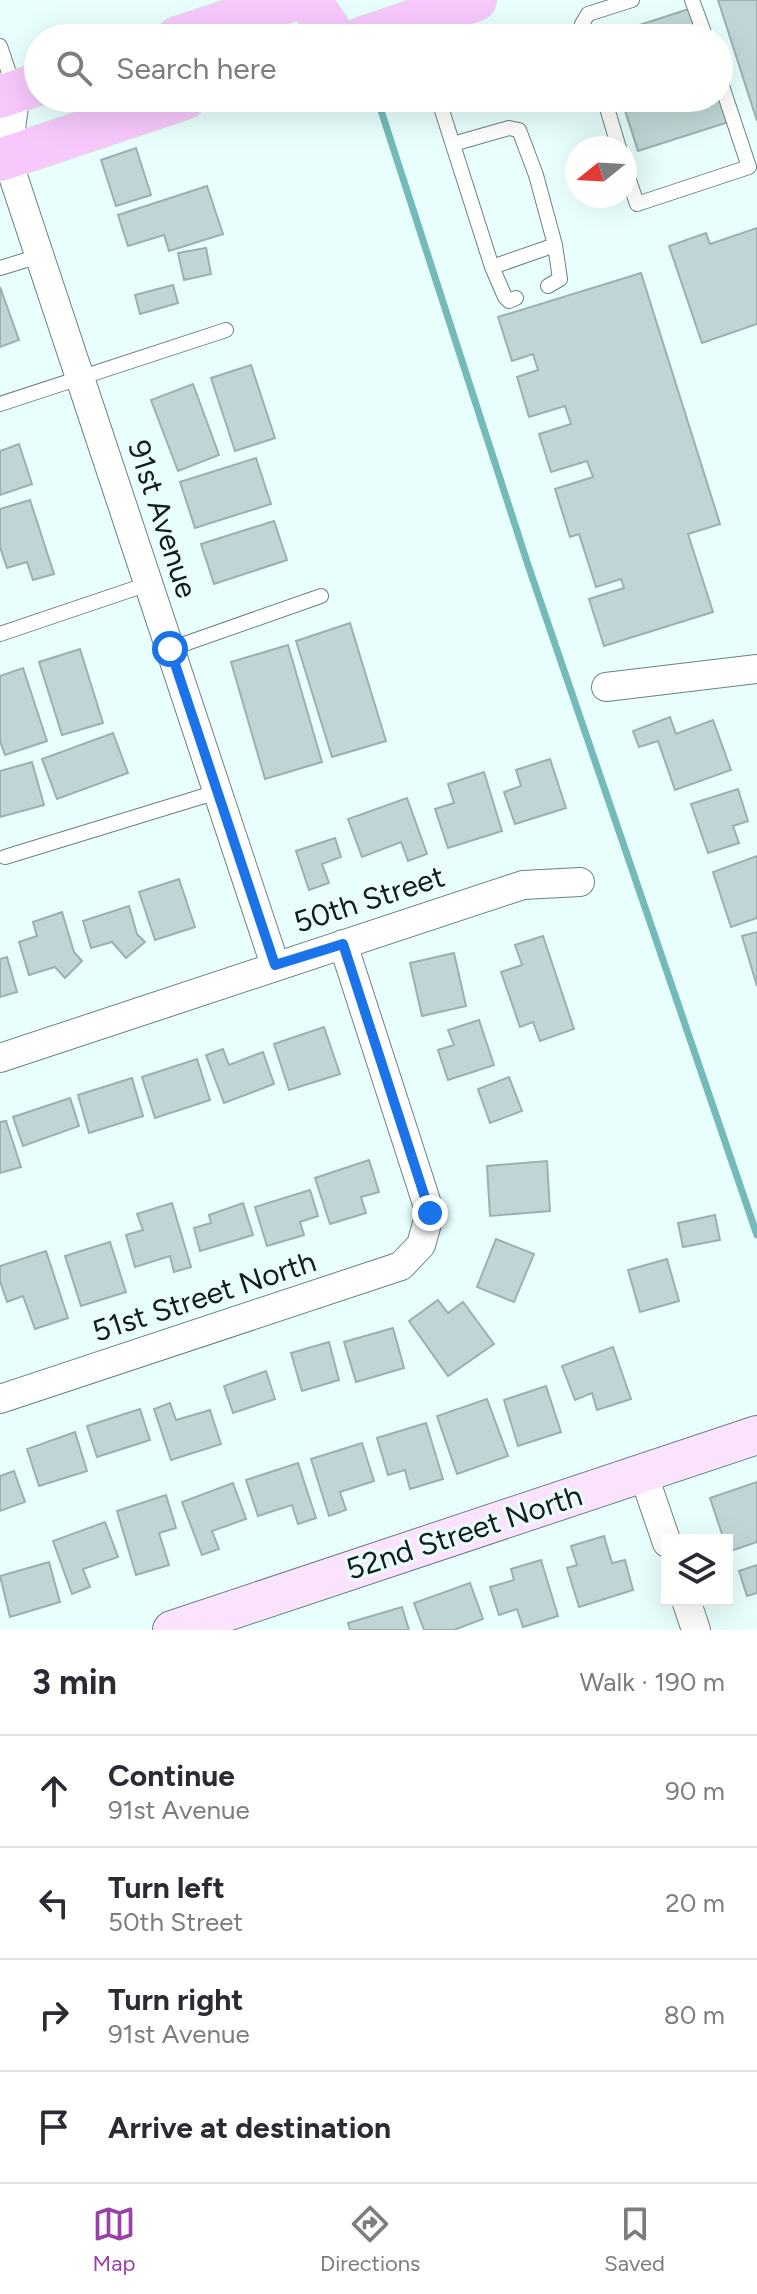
<!DOCTYPE html>
<meta charset="utf-8">
<style>
body{margin:0;font-family:Figtree,sans-serif;background:#f7f7f7;color:#2b2b33}
.controls{position:absolute;right:24px;bottom:24px;display:grid;overflow:hidden;border-radius:0px;box-shadow:0 8px 32px #0002}
.controls button{width:72px;height:72px;display:grid;place-items:center;padding:0;border:0;border-bottom:2px solid #e1e1e2;background:#fff;color:#2b2b33;font:40px sans-serif}
.compass{position:absolute;left:565px;top:136px;width:72px;height:72px;border-radius:50%;background:#fff;box-shadow:0 8px 32px #0002;rotate:252deg}
.stop{position:absolute;width:24px;height:24px;margin:-18px;border:6px solid #1a73e8;border-radius:50%;background:#fff}
.stop.end{background:#1a73e8;border-color:#fff;box-shadow:0 2px 8px #0008}
.list{margin:0;padding:0;list-style:none}
h2{display:flex;justify-content:space-between;align-items:center;height:104px;margin:0;padding:0 32px;font-size:34px}
h2 small{font-size:26px;font-weight:400;color:#7c7c81}
.list li{display:grid;grid-template-columns:52px 1fr auto;gap:24px;align-items:center;box-sizing:border-box;height:112px;padding:0 32px;border-top:2px solid #e1e1e2}
.list b{display:block;font-size:30px;white-space:nowrap}
.list p{margin:0;font-size:26px;white-space:nowrap;color:#7c7c81}
.list em{font-size:26px;font-style:normal;color:#7c7c81}
.icon{flex:none;width:44px;height:44px;fill:none;stroke:currentColor;stroke-width:2;stroke-linecap:round;stroke-linejoin:round}
.map{position:relative;flex:none;width:757px;height:1630px;overflow:hidden}
.search{position:absolute;background:#fff;box-shadow:0 8px 32px #0002;left:24px;right:24px;top:24px;height:88px;display:flex;align-items:center;gap:20px;box-sizing:border-box;padding:0 28px;border-radius:44px;color:#7c7c81;font-size:30px}
.sheet{height:552px;background:#fff}
nav{display:flex;justify-content:space-around;align-items:center;box-sizing:border-box;height:112px;border-top:2px solid #e1e1e2;background:#fff;font-size:22px;color:#7c7c81}
nav a{display:grid;justify-items:center;gap:4px}
nav .on{color:#9c3fa8}
.map>svg:first-child{display:block}
.lines{fill:none;stroke-linecap:round;stroke-linejoin:round}
.stream{stroke:#74baba;stroke-width:7}
.building{fill:#c0d6d6;stroke:#9bb0b0;stroke-width:2}
.lane-casing{stroke:#6c8181;stroke-width:16}
.street-casing{stroke:#6c8181;stroke-width:30}
.secondary-casing{stroke:#6c8181;stroke-width:40}
.primary-casing{stroke:#dedfdf;stroke-width:44}
.lane{stroke:#fff;stroke-width:14}
.street{stroke:#fff;stroke-width:28}
.secondary{stroke:#fbe3fe;stroke-width:38}
.primary{stroke:#f7c8fc;stroke-width:42}
.route{stroke:#1a73e8;stroke-width:10}
.labels{text-anchor:middle;dominant-baseline:central;stroke-width:6;stroke-linejoin:round;paint-order:stroke}
.street-label{font-size:30px;fill:#141c1c;stroke:#e8fffe}
</style>
<div class="map">
<svg width="757" height="1630" viewBox="0 0 757 1630">
<rect width="100%" height="100%" fill="#e8fffe"/>
<g class="lines">
<path class="stream" d="M 377,98 L 528,565 L 757,1235"/>
</g>
<path class="building" d="M 718,0 L 757,0 L 757,121 Z
M 692,8 L 702,38 L 602,38 L 602,37 Z
M 621,98 L 719,98 L 729,122 L 638,151 Z
M 136,148 L 151,195 L 116,206 L 101,160 Z
M 207,186 L 223,234 L 169,251 L 164,235 L 128,246 L 118,215 Z
M 757,228 L 757,324 L 702,343 L 669,246 L 706,233 L 710,244 Z
M 206,248 L 211,274 L 184,280 L 178,253 Z
M 641,273 L 720,524 L 688,534 L 713,612 L 604,646 L 589,599 L 624,588 L 621,579 L 596,587 L 579,534 L 570,537 L 555,489 L 593,477 L 587,461 L 551,472 L 539,434 L 571,424 L 565,406 L 529,417 L 517,377 L 538,370 L 533,354 L 512,361 L 498,317 Z
M 173,285 L 178,303 L 140,314 L 135,295 Z
M 0,287 L 19,340 L 0,347 Z
M 251,365 L 275,438 L 235,451 L 211,378 Z
M 193,384 L 219,455 L 178,471 L 151,400 Z
M 19,444 L 32,484 L 0,495 L 0,451 Z
M 256,458 L 271,504 L 195,528 L 180,482 Z
M 30,500 L 54,574 L 33,580 L 27,562 L 7,568 L 0,547 L 0,509 Z
M 274,521 L 287,560 L 214,584 L 201,544 Z
M 350,623 L 386,741 L 332,757 L 296,641 Z
M 288,645 L 322,762 L 265,779 L 231,662 Z
M 80,649 L 103,723 L 62,735 L 39,662 Z
M 23,668 L 47,741 L 5,755 L 0,741 L 0,676 Z
M 670,717 L 676,734 L 713,720 L 731,770 L 675,790 L 658,741 L 639,747 L 633,731 Z
M 113,733 L 128,773 L 57,799 L 42,759 Z
M 550,759 L 566,808 L 515,824 L 504,792 L 521,786 L 516,770 Z
M 32,762 L 44,805 L 0,817 L 0,771 Z
M 484,772 L 502,831 L 448,848 L 435,809 L 454,803 L 448,784 Z
M 738,789 L 748,821 L 733,826 L 739,843 L 708,853 L 691,804 Z
M 407,798 L 427,854 L 408,861 L 401,842 L 362,857 L 348,819 Z
M 335,838 L 341,857 L 322,864 L 329,883 L 309,890 L 296,851 Z
M 757,856 L 757,918 L 731,927 L 713,872 Z
M 179,879 L 195,927 L 155,940 L 139,892 Z
M 129,906 L 137,934 L 145,942 L 126,958 L 112,942 L 91,948 L 83,921 Z
M 62,912 L 74,952 L 82,961 L 65,978 L 55,967 L 29,975 L 19,942 L 37,936 L 33,922 Z
M 757,932 L 757,986 L 742,936 Z
M 543,936 L 574,1029 L 540,1041 L 533,1022 L 520,1027 L 501,972 L 522,965 L 515,945 Z
M 454,953 L 466,1006 L 422,1016 L 410,963 Z
M 7,957 L 17,992 L 0,997 L 0,959 Z
M 479,1020 L 494,1065 L 448,1080 L 438,1050 L 454,1045 L 448,1030 Z
M 324,1027 L 340,1074 L 289,1090 L 274,1044 Z
M 223,1049 L 229,1065 L 263,1052 L 274,1084 L 224,1103 L 206,1055 Z
M 197,1059 L 210,1100 L 155,1118 L 142,1077 Z
M 509,1077 L 522,1111 L 490,1123 L 478,1089 Z
M 132,1078 L 143,1116 L 89,1133 L 78,1095 Z
M 70,1098 L 79,1126 L 23,1146 L 13,1117 Z
M 6,1121 L 21,1167 L 0,1173 L 0,1122 Z
M 369,1160 L 379,1192 L 361,1197 L 366,1213 L 330,1224 L 315,1178 Z
M 547,1161 L 550,1211 L 490,1216 L 487,1166 Z
M 310,1190 L 318,1216 L 300,1222 L 304,1235 L 267,1246 L 255,1207 Z
M 172,1203 L 191,1267 L 174,1272 L 170,1256 L 135,1267 L 126,1235 L 143,1230 L 137,1214 Z
M 243,1203 L 253,1235 L 200,1251 L 194,1228 L 211,1223 L 209,1215 Z
M 715,1215 L 720,1240 L 683,1247 L 678,1223 Z
M 496,1239 L 534,1254 L 514,1302 L 477,1287 Z
M 110,1242 L 126,1292 L 81,1306 L 65,1256 Z
M 46,1251 L 68,1318 L 35,1329 L 23,1296 L 7,1302 L 0,1281 L 0,1266 Z
M 667,1259 L 679,1301 L 640,1312 L 628,1270 Z
M 438,1300 L 448,1313 L 463,1302 L 494,1344 L 448,1376 L 409,1321 Z
M 393,1328 L 404,1368 L 356,1382 L 344,1342 Z
M 329,1342 L 339,1380 L 302,1391 L 291,1353 Z
M 613,1347 L 631,1399 L 597,1410 L 592,1393 L 575,1400 L 562,1366 Z
M 266,1371 L 275,1399 L 233,1413 L 224,1386 Z
M 546,1386 L 561,1432 L 518,1446 L 504,1400 Z
M 487,1399 L 508,1456 L 457,1474 L 437,1416 Z
M 170,1403 L 176,1420 L 210,1410 L 221,1444 L 171,1460 L 154,1409 Z
M 140,1409 L 150,1440 L 97,1457 L 87,1426 Z
M 426,1423 L 443,1479 L 410,1489 L 405,1470 L 388,1475 L 377,1438 Z
M 75,1432 L 87,1471 L 39,1486 L 27,1449 Z
M 362,1443 L 374,1481 L 340,1492 L 346,1510 L 329,1516 L 311,1459 Z
M 298,1463 L 316,1518 L 298,1524 L 292,1505 L 258,1516 L 246,1480 Z
M 14,1471 L 25,1502 L 0,1511 L 0,1476 Z
M 757,1482 L 757,1542 L 728,1552 L 727,1540 L 724,1540 L 710,1498 Z
M 233,1483 L 246,1519 L 212,1531 L 219,1549 L 202,1555 L 182,1502 Z
M 166,1495 L 176,1528 L 159,1533 L 169,1565 L 136,1575 L 117,1511 Z
M 105,1522 L 118,1557 L 83,1569 L 90,1587 L 72,1594 L 53,1541 Z
M 604,1536 L 612,1563 L 625,1560 L 633,1590 L 579,1607 L 567,1568 L 577,1565 L 571,1546 Z
M 541,1560 L 558,1616 L 523,1627 L 517,1609 L 499,1615 L 490,1587 L 514,1580 L 511,1569 Z
M 49,1562 L 60,1602 L 10,1617 L 0,1576 Z
M 757,1565 L 757,1593 L 747,1596 L 739,1571 Z
M 470,1583 L 483,1619 L 454,1630 L 424,1630 L 414,1603 Z
M 402,1607 L 409,1630 L 350,1630 L 348,1623 Z"/>
<g class="lines">
<defs>
<path id="lane" d="M 692,0 L 706,38
M 587,38 L 582,24 L 588,14 L 632,0
M 0,46 L 14,88
M 438,98 L 492,267 L 505,297 L 509,301 L 516,298
M 604,98 L 619,148
M 453,144 L 509,128 L 519,130 L 536,175 L 555,245 L 492,267
M 625,168 L 637,204 L 749,167 L 719,77
M 0,268 L 39,256
M 548,286 L 560,279 L 555,245
M 0,404 L 226,330
M 0,634 L 148,584
M 170,649 L 321,596
M 5,857 L 217,792"/>
<path id="street" d="M 16,92 L 7,158 L 275,965
M 606,687 L 757,669
M 0,1058 L 523,885 L 580,882
M 0,1399 L 401,1266 L 421,1245 L 430,1213 L 343,944
M 643,1473 L 667,1543
M 686,1600 L 696,1630"/>
<path id="secondary" d="M 172,1630 L 757,1435"/>
<path id="primary" d="M 309,0 L 335,38
M 177,38 L 291,0
M 363,38 L 475,0
M 0,97 L 38,84
M 0,160 L 185,98"/>
</defs>
<use href="#lane" class="lane-casing"/>
<use href="#street" class="street-casing"/>
<use href="#secondary" class="secondary-casing"/>
<use href="#primary" class="primary-casing"/>
<use href="#lane" class="lane"/>
<use href="#street" class="street"/>
<use href="#secondary" class="secondary"/>
<use href="#primary" class="primary"/>
</g>
<g class="lines">
<path class="route" d="M 170,649 L 275,965 L 343,944 L 430,1213"/>
</g>
<g class="labels">
<g class="street-label">
<text transform="translate(163 519) rotate(72)">91st Avenue</text>
<text transform="translate(369 899) rotate(-18)">50th Street</text>
<text transform="translate(204 1296) rotate(-18)">51st Street North</text>
<text transform="translate(464 1532) rotate(-18)">52nd Street North</text>
</g>
</g>
</svg>
<div class="controls">
<button><svg class="icon" aria-label="layers" viewBox="0 0 24 24"><path d="M12 4l9 5-9 5-9-5zM3 14l9 5 9-5"/></svg></button>
</div>
<svg class="compass" viewBox="-18 -18 36 36"><path d="M0-13l5 13h-10z" fill="#e53935"/><path d="M0 13l5-13h-10z" fill="#7c7c81"/></svg>
<div class="stop" style="left:170px;top:649px"></div>
<div class="stop end" style="left:430px;top:1213px"></div>
<div class="search"><svg class="icon" aria-label="search" viewBox="0 0 24 24"><circle cx="10" cy="10" r="6"/><path d="M15 15l6 6"/></svg>Search here</div>
</div>
<section class="sheet">
<h2>3 min<small>Walk · 190 m</small></h2>
<ul class="list">
<li><svg class="icon" aria-label="ahead" viewBox="0 0 24 24"><path d="M12 20V5M6 11l6-6 6 6"/></svg><div><b>Continue</b><p>91st Avenue</p></div><em>90 m</em></li>
<li><svg class="icon" aria-label="left" viewBox="0 0 24 24"><path d="M17 20v-9H6M10 6l-5 5 5 5"/></svg><div><b>Turn left</b><p>50th Street</p></div><em>20 m</em></li>
<li><svg class="icon" aria-label="right" viewBox="0 0 24 24"><path d="M7 20v-9h11M14 6l5 5-5 5"/></svg><div><b>Turn right</b><p>91st Avenue</p></div><em>80 m</em></li>
<li><svg class="icon" aria-label="arrive" viewBox="0 0 24 24"><path d="M6 21V4h12l-3 4 3 4H6"/></svg><div><b>Arrive at destination</b></div></li>
</ul>
</section>
<nav>
<a class="on"><svg class="icon" aria-label="map" viewBox="0 0 24 24"><path d="M3 6l6-2 6 2 6-2v14l-6 2-6-2-6 2zM9 4v14M15 6v14"/></svg>Map</a>
<a><svg class="icon" aria-label="directions" viewBox="0 0 24 24"><path d="M12 3l9 9-9 9-9-9zM9 14v-3h6M13 9l2 2-2 2"/></svg>Directions</a>
<a><svg class="icon" aria-label="saved" viewBox="0 0 24 24"><path d="M7 4h10v16l-5-4-5 4z"/></svg>Saved</a>
</nav>
